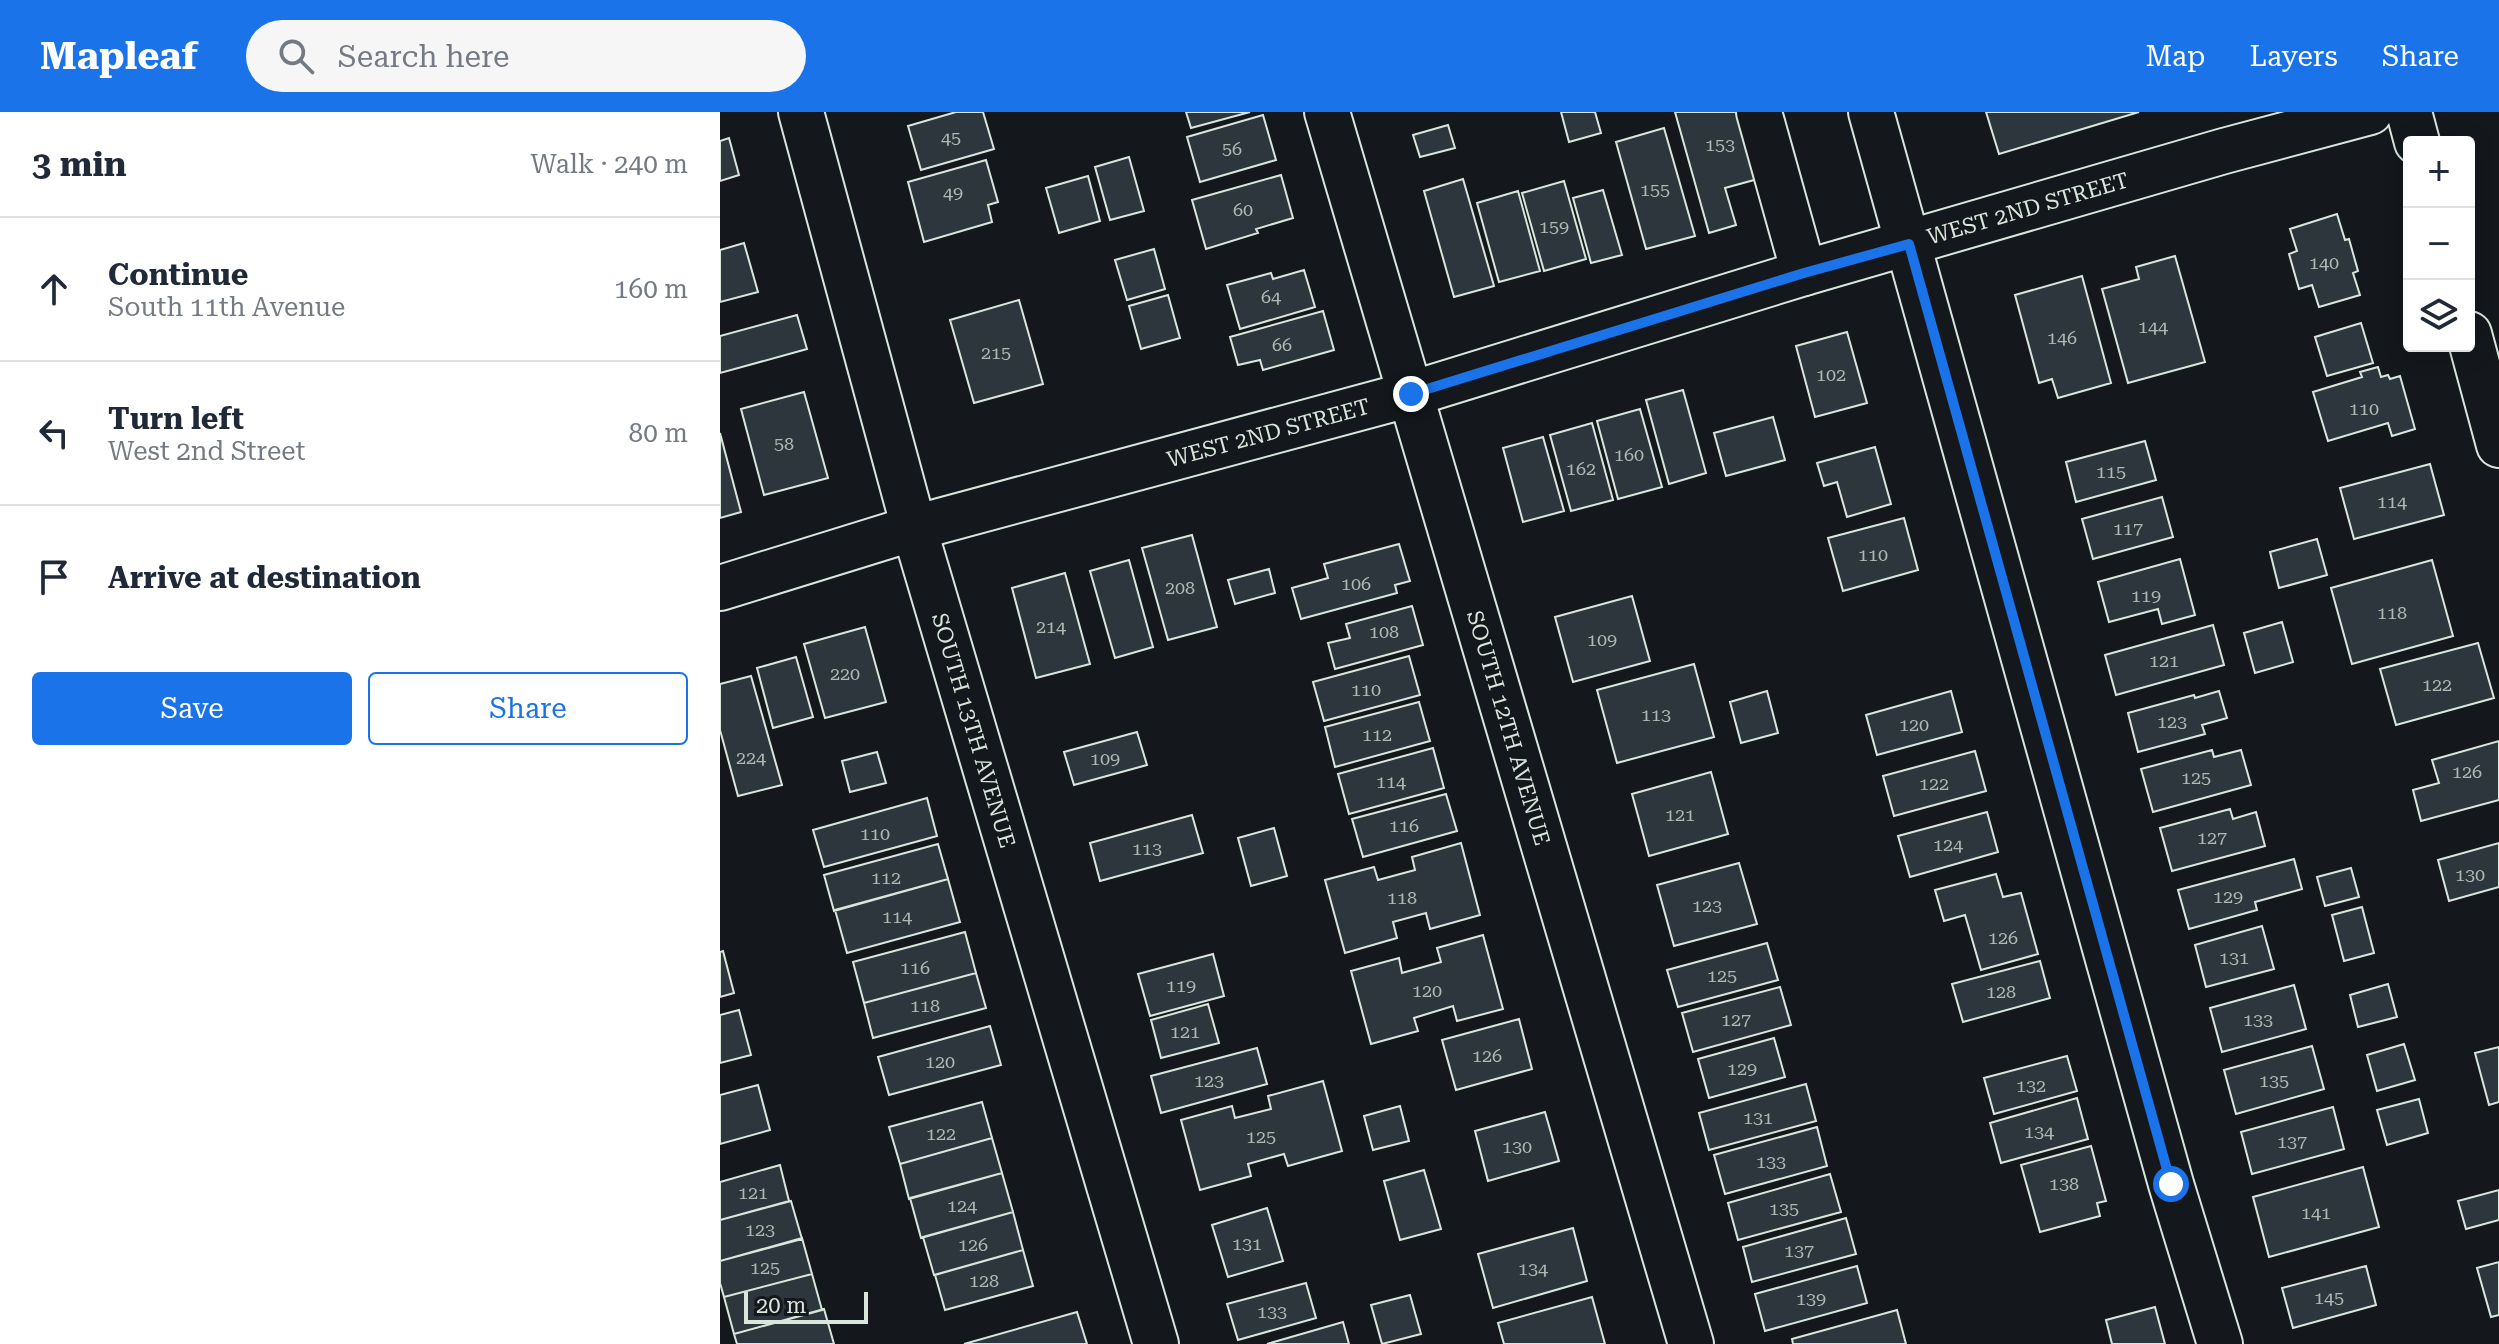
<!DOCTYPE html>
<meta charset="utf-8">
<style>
body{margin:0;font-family:"Roboto Serif",serif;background:#f6f6f7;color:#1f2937}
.controls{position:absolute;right:24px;top:24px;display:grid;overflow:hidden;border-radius:8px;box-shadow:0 4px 20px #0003}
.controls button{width:72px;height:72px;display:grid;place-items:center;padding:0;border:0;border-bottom:2px solid #e0e1e3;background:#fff;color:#1f2937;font:40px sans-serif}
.scale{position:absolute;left:24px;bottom:20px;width:124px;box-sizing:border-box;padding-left:8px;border:4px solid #d8e6dc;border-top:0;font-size:22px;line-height:28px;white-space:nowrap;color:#d8e6dc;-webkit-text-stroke:6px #14181c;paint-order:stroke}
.stop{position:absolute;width:24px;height:24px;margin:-18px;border:6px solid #1a73e8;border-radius:50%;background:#fff}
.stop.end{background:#1a73e8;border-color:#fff;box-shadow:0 2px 8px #0008}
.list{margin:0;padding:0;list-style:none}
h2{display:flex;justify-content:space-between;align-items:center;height:104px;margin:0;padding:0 32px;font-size:34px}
h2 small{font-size:26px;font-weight:400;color:#747a83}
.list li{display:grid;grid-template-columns:52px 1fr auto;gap:24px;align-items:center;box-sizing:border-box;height:144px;padding:0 32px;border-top:2px solid #e0e1e3}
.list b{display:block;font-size:30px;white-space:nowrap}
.list p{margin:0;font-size:26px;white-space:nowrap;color:#747a83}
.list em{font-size:26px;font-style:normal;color:#747a83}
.actions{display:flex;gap:16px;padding:24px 32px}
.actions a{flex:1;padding:18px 0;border:2px solid #1a73e8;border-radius:8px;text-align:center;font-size:28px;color:#1a73e8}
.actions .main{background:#1a73e8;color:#fff}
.icon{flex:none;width:44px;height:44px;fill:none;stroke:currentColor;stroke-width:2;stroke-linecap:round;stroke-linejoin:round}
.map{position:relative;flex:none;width:1779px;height:1232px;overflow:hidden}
header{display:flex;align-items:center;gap:48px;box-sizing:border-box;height:112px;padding:0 40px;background:#1a73e8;color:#fff}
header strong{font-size:38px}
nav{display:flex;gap:44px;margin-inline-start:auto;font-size:28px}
.search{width:560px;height:72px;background:#f6f6f7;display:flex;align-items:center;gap:20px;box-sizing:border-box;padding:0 28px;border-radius:44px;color:#747a83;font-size:30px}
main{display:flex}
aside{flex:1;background:#fff}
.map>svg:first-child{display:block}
.building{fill:#2c363c;stroke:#d8e6dc;stroke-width:2}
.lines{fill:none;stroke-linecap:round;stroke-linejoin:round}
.minor-casing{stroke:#d8e6dc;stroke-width:48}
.minor{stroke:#14181c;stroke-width:44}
.route{stroke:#1a73e8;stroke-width:10}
.labels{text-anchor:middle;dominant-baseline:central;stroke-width:6;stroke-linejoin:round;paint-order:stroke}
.number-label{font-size:18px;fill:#adbab4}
.street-label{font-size:22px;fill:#d8e6dc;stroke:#14181c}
</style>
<header>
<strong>Mapleaf</strong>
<div class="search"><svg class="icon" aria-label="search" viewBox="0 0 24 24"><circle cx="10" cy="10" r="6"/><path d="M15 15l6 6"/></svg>Search here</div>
<nav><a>Map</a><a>Layers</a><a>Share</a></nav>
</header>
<main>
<aside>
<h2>3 min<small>Walk · 240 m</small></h2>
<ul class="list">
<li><svg class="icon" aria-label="ahead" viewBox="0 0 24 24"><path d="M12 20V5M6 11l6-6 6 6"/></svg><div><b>Continue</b><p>South 11th Avenue</p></div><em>160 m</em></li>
<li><svg class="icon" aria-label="left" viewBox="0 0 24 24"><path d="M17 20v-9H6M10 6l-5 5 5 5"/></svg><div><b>Turn left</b><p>West 2nd Street</p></div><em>80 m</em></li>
<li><svg class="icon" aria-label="arrive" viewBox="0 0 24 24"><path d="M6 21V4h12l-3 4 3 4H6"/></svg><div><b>Arrive at destination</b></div></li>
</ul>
<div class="actions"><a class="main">Save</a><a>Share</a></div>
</aside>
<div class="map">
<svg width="1779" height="1232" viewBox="0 0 1779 1232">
<rect width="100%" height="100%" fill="#14181c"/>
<path class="building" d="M 236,0 L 263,0 L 274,37 L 201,58 L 188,14 Z
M 466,0 L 530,0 L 471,16 Z
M 841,0 L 875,0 L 881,21 L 849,30 Z
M 955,0 L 1026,0 L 1045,65 L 1005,76 L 1016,113 L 989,121 Z
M 1266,0 L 1419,0 L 1279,42 Z
M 543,3 L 556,48 L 480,70 L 467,25 Z
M 728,13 L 735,36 L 700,45 L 693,23 Z
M 944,16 L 975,124 L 926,137 L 896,30 Z
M 9,26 L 19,63 L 0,69 L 0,29 Z
M 409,45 L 424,99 L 390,108 L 375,55 Z
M 266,48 L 278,90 L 268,93 L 272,110 L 204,130 L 188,70 Z
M 561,63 L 573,106 L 536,117 L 538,121 L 486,137 L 472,88 Z
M 368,64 L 380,109 L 339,121 L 326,76 Z
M 743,67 L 774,174 L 734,185 L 704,79 Z
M 844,69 L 866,147 L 824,159 L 802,81 Z
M 883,78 L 902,143 L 871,151 L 853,86 Z
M 798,79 L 820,159 L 779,170 L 757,91 Z
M 1617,102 L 1625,128 L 1629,127 L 1638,159 L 1633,161 L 1640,183 L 1599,195 L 1592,173 L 1579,177 L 1569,142 L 1577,139 L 1570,117 Z
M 24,131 L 38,180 L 0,190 L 0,138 Z
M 434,137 L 445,177 L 407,188 L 395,148 Z
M 1455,144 L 1485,250 L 1408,271 L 1382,177 L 1419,167 L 1416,155 Z
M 584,158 L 595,195 L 520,217 L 507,173 L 551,161 L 553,167 Z
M 1362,164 L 1391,271 L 1338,286 L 1332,267 L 1319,271 L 1295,183 Z
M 448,183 L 460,226 L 421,237 L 409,194 Z
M 299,188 L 323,272 L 254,291 L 230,208 Z
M 603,199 L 614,238 L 543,258 L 540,248 L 518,253 L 510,225 Z
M 77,203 L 87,237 L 0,261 L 0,224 Z
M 1641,211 L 1653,251 L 1607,264 L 1595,225 Z
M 1127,220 L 1147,291 L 1095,305 L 1076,234 Z
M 1658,255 L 1661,265 L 1668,263 L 1670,267 L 1680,264 L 1695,317 L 1672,324 L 1668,311 L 1608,329 L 1593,280 L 1642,265 L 1640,260 Z
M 963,278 L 986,361 L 949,372 L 926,288 Z
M 84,280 L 108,366 L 44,383 L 21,297 Z
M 920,297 L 942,375 L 898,387 L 877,309 Z
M 1053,305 L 1065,348 L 1006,364 L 994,321 Z
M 872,311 L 893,388 L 851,399 L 830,323 Z
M 0,321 L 21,400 L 0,406 Z
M 823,325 L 844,399 L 803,410 L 783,336 Z
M 1425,329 L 1436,368 L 1356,390 L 1346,350 Z
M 1155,335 L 1171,392 L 1127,405 L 1117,370 L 1104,374 L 1097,351 Z
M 1710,352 L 1724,403 L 1634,427 L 1620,376 Z
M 1442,385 L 1453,425 L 1373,447 L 1362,407 Z
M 1184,406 L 1198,458 L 1123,479 L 1108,426 Z
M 472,423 L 497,515 L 448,528 L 422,436 Z
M 1597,427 L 1607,463 L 1559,476 L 1550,440 Z
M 679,432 L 690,469 L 675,473 L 677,481 L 581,507 L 572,476 L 608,466 L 604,452 Z
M 1460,447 L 1475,503 L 1442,512 L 1438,497 L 1389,510 L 1378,470 Z
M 409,448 L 433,535 L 395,546 L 370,459 Z
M 1712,448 L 1733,524 L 1632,552 L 1611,476 Z
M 549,457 L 555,481 L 515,492 L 508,468 Z
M 345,461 L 370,552 L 316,566 L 292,476 Z
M 912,484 L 930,549 L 853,570 L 835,505 Z
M 692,494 L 703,533 L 615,557 L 608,531 L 630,526 L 626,512 Z
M 1562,510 L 1573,550 L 1535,561 L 1524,521 Z
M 1493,513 L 1504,553 L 1396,583 L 1385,543 Z
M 145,515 L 166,590 L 105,606 L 84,532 Z
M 1758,531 L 1774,586 L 1676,613 L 1660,557 Z
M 689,544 L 700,583 L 604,609 L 593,570 Z
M 76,545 L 93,605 L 53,616 L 37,556 Z
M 974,552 L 994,625 L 897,651 L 877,578 Z
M 31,564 L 62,673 L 18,684 L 0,618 L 0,572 Z
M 1047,579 L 1058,621 L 1021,631 L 1010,590 Z
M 1231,579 L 1242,620 L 1157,643 L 1146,603 Z
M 1499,579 L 1507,606 L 1482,613 L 1485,622 L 1418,640 L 1408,601 L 1474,583 L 1475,586 Z
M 699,590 L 710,629 L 615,655 L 605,615 Z
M 417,620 L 427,653 L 354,673 L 344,640 Z
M 1779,629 L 1779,688 L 1701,709 L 1693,678 L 1719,671 L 1712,648 Z
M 713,636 L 724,676 L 629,702 L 618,662 Z
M 1492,638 L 1494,645 L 1521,638 L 1531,673 L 1433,700 L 1421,657 Z
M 1255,639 L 1266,679 L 1174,704 L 1163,664 Z
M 157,640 L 166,671 L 130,680 L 122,649 Z
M 991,660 L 1008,722 L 929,744 L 912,682 Z
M 726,682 L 737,719 L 643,745 L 632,707 Z
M 207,686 L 217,724 L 104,755 L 93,718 Z
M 1510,697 L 1513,707 L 1536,700 L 1545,734 L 1452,759 L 1440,716 Z
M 1267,700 L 1278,740 L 1190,765 L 1178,724 Z
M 472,703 L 483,741 L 380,769 L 370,731 Z
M 554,716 L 567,764 L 531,774 L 518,726 Z
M 741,731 L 760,803 L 710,817 L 706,801 L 673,810 L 677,826 L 625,841 L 605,768 L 654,755 L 658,768 L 695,758 L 692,745 Z
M 1779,731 L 1779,775 L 1729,789 L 1718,748 Z
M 218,732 L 228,767 L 114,799 L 104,763 Z
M 1574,747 L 1582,777 L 1535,790 L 1537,798 L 1469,817 L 1458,778 Z
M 1019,751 L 1037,812 L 954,834 L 937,773 Z
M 1631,756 L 1639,785 L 1605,794 L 1597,765 Z
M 1276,762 L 1283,785 L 1301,781 L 1318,842 L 1261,858 L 1245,803 L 1224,809 L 1215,778 Z
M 228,767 L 240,810 L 127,841 L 115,798 Z
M 1642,795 L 1654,841 L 1624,849 L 1612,803 Z
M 1542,814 L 1554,857 L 1486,875 L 1475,833 Z
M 245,820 L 256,861 L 144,891 L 133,850 Z
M 763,823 L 783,897 L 737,909 L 733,894 L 694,906 L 698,919 L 651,932 L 631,859 L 679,846 L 682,861 L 721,850 L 717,836 Z
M 1047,831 L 1058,868 L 958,895 L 947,858 Z
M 3,839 L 14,881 L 0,885 L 0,840 Z
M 493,842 L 504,884 L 430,904 L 418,862 Z
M 1320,849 L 1330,886 L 1243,910 L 1232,872 Z
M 256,861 L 266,896 L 153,926 L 144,891 Z
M 1668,872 L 1677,905 L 1638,915 L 1630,883 Z
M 1574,873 L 1586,917 L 1502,940 L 1490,896 Z
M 1060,875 L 1071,913 L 973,940 L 962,901 Z
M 488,892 L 499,931 L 441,946 L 431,908 Z
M 19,898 L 31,943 L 0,951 L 0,903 Z
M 799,907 L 812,957 L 736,978 L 722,928 Z
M 270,914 L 281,953 L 169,983 L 158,945 Z
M 1054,926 L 1065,965 L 989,986 L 978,947 Z
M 1684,932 L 1695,968 L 1657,979 L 1647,943 Z
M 1592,934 L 1604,977 L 1516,1002 L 1504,958 Z
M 1779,935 L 1779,990 L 1769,993 L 1755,941 Z
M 537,936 L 547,972 L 441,1001 L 431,964 Z
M 1347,944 L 1357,979 L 1274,1002 L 1264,966 Z
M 603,969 L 622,1039 L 568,1054 L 564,1042 L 528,1052 L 531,1064 L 480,1078 L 461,1008 L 512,994 L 515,1006 L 551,997 L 548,984 Z
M 1086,972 L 1096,1009 L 989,1038 L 979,1001 Z
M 38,973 L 50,1018 L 0,1032 L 0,983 Z
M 1357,986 L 1368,1027 L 1281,1051 L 1270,1011 Z
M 1699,987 L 1708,1021 L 1667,1033 L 1657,998 Z
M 262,990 L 272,1026 L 180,1052 L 169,1015 Z
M 680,994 L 689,1029 L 653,1038 L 644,1004 Z
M 1613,995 L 1624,1037 L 1532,1062 L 1521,1020 Z
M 825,1000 L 839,1049 L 768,1069 L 755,1019 Z
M 1097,1015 L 1107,1054 L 1005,1082 L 994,1043 Z
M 272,1026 L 282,1061 L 189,1087 L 180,1052 Z
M 1371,1034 L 1386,1089 L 1377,1091 L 1380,1104 L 1320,1120 L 1301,1053 Z
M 60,1053 L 69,1089 L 0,1108 L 0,1070 Z
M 1643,1055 L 1659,1115 L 1549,1145 L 1533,1085 Z
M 704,1058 L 721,1117 L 680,1128 L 664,1069 Z
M 282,1061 L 293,1100 L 201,1126 L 190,1086 Z
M 1110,1062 L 1121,1100 L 1018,1128 L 1008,1091 Z
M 1779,1078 L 1779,1108 L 1746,1117 L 1738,1089 Z
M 71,1089 L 82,1127 L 0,1149 L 0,1108 Z
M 547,1096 L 563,1149 L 508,1165 L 492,1113 Z
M 293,1100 L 303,1138 L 214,1163 L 203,1125 Z
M 1126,1106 L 1136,1142 L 1032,1170 L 1023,1135 Z
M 853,1116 L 867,1169 L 773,1196 L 758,1142 Z
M 82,1126 L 92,1162 L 4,1185 L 0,1171 L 0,1149 Z
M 303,1138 L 313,1174 L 225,1198 L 215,1163 Z
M 1779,1150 L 1779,1203 L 1771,1205 L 1757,1156 Z
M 1137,1154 L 1147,1191 L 1045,1219 L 1035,1182 Z
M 1646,1154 L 1656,1193 L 1573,1216 L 1562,1176 Z
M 92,1162 L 102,1198 L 14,1222 L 4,1185 Z
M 586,1171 L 596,1206 L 518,1228 L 507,1192 Z
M 690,1183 L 701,1222 L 662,1232 L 651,1193 Z
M 872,1185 L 885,1232 L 784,1232 L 778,1211 Z
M 1435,1195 L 1445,1232 L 1392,1232 L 1386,1208 Z
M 104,1197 L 114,1232 L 17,1232 L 14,1222 Z
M 1177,1198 L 1186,1232 L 1073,1232 L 1072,1227 Z
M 357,1200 L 367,1232 L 244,1232 Z
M 623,1210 L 629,1232 L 547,1232 Z"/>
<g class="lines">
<defs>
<g id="minor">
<path id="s1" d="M 81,0 L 194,416 L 436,1232"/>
<path id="s2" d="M 607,0 L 971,1232"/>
<path d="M 1039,0 L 1084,161"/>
<path d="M 1151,0 L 1451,1072 L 1500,1232"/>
<path d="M 1689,0 L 1697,30"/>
<path d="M 1749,222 L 1779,333"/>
<path id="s3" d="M 0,476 L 194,416 L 691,282 L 1084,161 L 1504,39 L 1650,0"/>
</g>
</defs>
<use href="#minor" class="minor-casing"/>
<use href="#minor" class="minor"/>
</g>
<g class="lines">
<path class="route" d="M 691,282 L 1084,161 L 1189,132 L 1451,1072"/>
</g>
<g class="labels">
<g class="number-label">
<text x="231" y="25">45</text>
<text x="1000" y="32">153</text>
<text x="512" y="36">56</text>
<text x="935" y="77">155</text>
<text x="233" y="80">49</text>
<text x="523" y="97">60</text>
<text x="834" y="114">159</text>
<text x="1604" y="150">140</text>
<text x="551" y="184">64</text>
<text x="1433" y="214">144</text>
<text x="1342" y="225">146</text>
<text x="562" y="232">66</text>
<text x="276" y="240">215</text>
<text x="1111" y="262">102</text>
<text x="1644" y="296">110</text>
<text x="64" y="331">58</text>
<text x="909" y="342">160</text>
<text x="861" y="356">162</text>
<text x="1391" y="359">115</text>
<text x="1672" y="389">114</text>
<text x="1408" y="416">117</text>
<text x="1153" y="442">110</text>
<text x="636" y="471">106</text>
<text x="460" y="475">208</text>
<text x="1426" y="483">119</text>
<text x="1672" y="500">118</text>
<text x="331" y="514">214</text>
<text x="664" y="519">108</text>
<text x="882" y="527">109</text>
<text x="1444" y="548">121</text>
<text x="125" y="561">220</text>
<text x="1717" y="572">122</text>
<text x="646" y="577">110</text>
<text x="936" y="602">113</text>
<text x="1452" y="609">123</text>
<text x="1194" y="612">120</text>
<text x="657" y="622">112</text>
<text x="31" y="645">224</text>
<text x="385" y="646">109</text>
<text x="1747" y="659">126</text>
<text x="1476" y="665">125</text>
<text x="671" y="669">114</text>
<text x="1214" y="671">122</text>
<text x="960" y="702">121</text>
<text x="684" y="713">116</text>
<text x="155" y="721">110</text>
<text x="1492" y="725">127</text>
<text x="1228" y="732">124</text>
<text x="427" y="736">113</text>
<text x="1750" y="762">130</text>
<text x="166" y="765">112</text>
<text x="1508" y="784">129</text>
<text x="682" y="785">118</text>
<text x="987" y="793">123</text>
<text x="177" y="804">114</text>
<text x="1283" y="825">126</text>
<text x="1514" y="845">131</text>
<text x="195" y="855">116</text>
<text x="1002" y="863">125</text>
<text x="461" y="873">119</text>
<text x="707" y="878">120</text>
<text x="1281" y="879">128</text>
<text x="205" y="893">118</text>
<text x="1016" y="907">127</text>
<text x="1538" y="907">133</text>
<text x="465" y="919">121</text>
<text x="767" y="943">126</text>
<text x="220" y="949">120</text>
<text x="1022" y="956">129</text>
<text x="489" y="968">123</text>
<text x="1554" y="968">135</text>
<text x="1311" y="973">132</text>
<text x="1038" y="1005">131</text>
<text x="1319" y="1019">134</text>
<text x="221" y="1021">122</text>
<text x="541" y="1024">125</text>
<text x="1572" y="1029">137</text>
<text x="797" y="1034">130</text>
<text x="1051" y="1049">133</text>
<text x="1344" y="1071">138</text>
<text x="33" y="1080">121</text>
<text x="242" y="1093">124</text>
<text x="1064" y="1096">135</text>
<text x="1596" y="1100">141</text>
<text x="40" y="1117">123</text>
<text x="527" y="1131">131</text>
<text x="253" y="1132">126</text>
<text x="1079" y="1138">137</text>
<text x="45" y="1155">125</text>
<text x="813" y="1156">134</text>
<text x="264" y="1168">128</text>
<text x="1609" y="1185">145</text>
<text x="1091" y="1186">139</text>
<text x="552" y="1199">133</text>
</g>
<g class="street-label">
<text stroke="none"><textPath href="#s3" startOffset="1362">WEST 2ND STREET</textPath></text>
<text stroke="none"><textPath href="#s3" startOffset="570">WEST 2ND STREET</textPath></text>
<text stroke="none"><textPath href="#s2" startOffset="642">SOUTH 12TH AVENUE</textPath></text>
<text stroke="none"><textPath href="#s1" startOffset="642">SOUTH 13TH AVENUE</textPath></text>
</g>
</g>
</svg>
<div class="controls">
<button>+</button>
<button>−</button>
<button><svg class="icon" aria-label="layers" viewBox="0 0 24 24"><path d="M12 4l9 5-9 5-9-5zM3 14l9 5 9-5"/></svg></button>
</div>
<div class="scale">20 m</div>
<div class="stop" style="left:1451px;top:1072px"></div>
<div class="stop end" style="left:691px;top:282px"></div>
</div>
</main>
